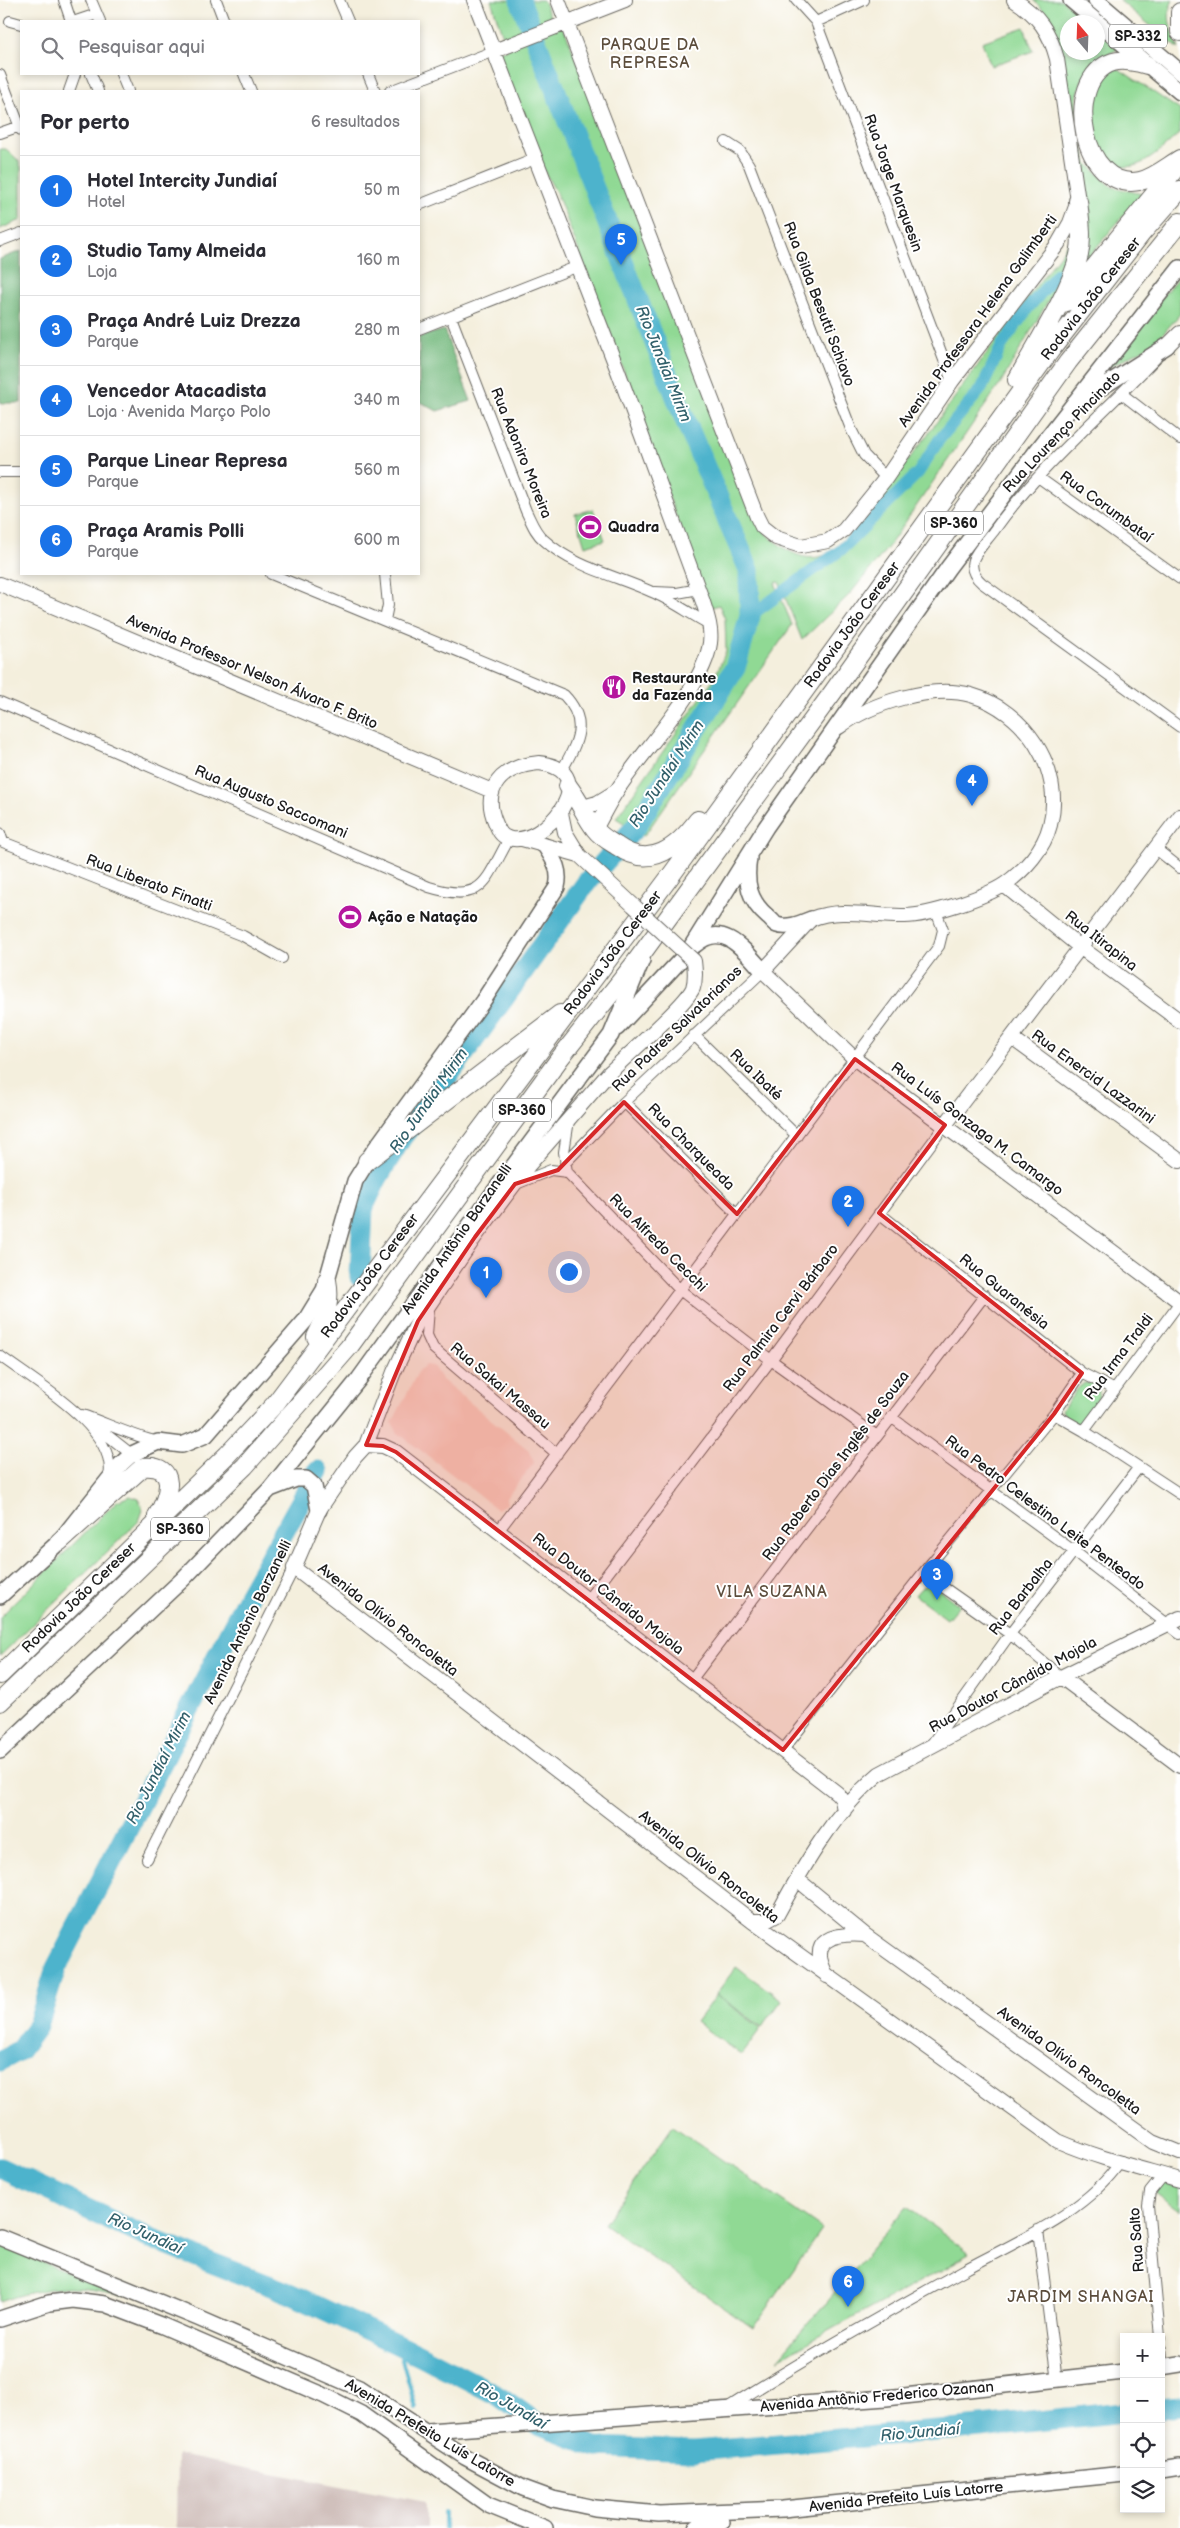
<!DOCTYPE html>
<html lang="pt">
<meta charset="utf-8">
<style>
body{margin:0;font-family:"Balsamiq Sans",sans-serif;background:#f7f7f7;color:#2b2b33}
.controls{position:absolute;right:15px;bottom:15px;display:grid;overflow:hidden;border-radius:0px;box-shadow:0 2px 8px #0003}
.controls button{width:45px;height:45px;display:grid;place-items:center;padding:0;border:0;border-bottom:1px solid #e1e1e2;background:#fff;color:#2b2b33;font:25px sans-serif}
.compass{position:absolute;left:1060px;top:15px;width:45px;height:45px;border-radius:50%;background:#fff;box-shadow:0 2px 8px #0003;rotate:341deg}
.you{position:absolute;left:568px;top:1271px;width:18px;height:18px;margin:-12px;border:4px solid #fff;border-radius:50%;background:#1a73e8;box-shadow:0 0 0 8px #1a73e833}
.badge{display:grid;place-items:center;width:32px;height:32px;border-radius:50%;background:#1a73e8;color:#fff;font-size:16px;font-weight:700}
.pin{position:absolute;translate:-50% -41px;filter:drop-shadow(0 1px 2px #0008)}
.pin::after{content:'';position:absolute;top:26px;width:18px;height:15px;background:inherit;clip-path:polygon(0 0,100% 0,50% 100%)}
.list{margin:0;padding:0;list-style:none}
h2{display:flex;justify-content:space-between;align-items:center;height:65px;margin:0;padding:0 20px;font-size:21px}
h2 small{font-size:16px;font-weight:400;color:#7c7c81}
.list li{display:grid;grid-template-columns:32px 1fr auto;gap:15px;align-items:center;box-sizing:border-box;height:70px;padding:0 20px;border-top:1px solid #e1e1e2}
.list b{display:block;font-size:19px;white-space:nowrap}
.list p{margin:0;font-size:16px;white-space:nowrap;color:#7c7c81}
.list em{font-size:16px;font-style:normal;color:#7c7c81}
.icon{flex:none;width:28px;height:28px;fill:none;stroke:currentColor;stroke-width:2;stroke-linecap:round;stroke-linejoin:round}
.map{position:relative;flex:none;width:1180px;height:2528px;overflow:hidden}
.search{position:absolute;background:#fff;box-shadow:0 2px 8px #0003;left:20px;top:20px;width:400px;height:55px;display:flex;align-items:center;gap:12px;box-sizing:border-box;padding:0 18px;border-radius:0px;color:#7c7c81;font-size:19px}
.panel{position:absolute;background:#fff;box-shadow:0 2px 8px #0003;left:20px;top:90px;width:400px;height:485px;border-radius:0px}
.map>svg:first-child{display:block}
.built{fill:#f4d3c1}
.industrial{fill:#d0c0bc}
.green{fill:#90d994;stroke:#567a58}
.forest{fill:#74b97e;stroke:#486a4d}
.lines{fill:none;stroke-linecap:round;stroke-linejoin:round}
.stream{stroke:#4db3cc;stroke-width:4}
.canal{stroke:#4db3cc;stroke-width:12}
.river{stroke:#4db3cc;stroke-width:21}
.street-casing{stroke:#686660;stroke-width:12}
.secondary-casing{stroke:#686660;stroke-width:16}
.primary-casing{stroke:#686660;stroke-width:18}
.highway-casing{stroke:#686660;stroke-width:20}
.street{stroke:#fff;stroke-width:10}
.secondary{stroke:#fff;stroke-width:14}
.primary{stroke:#fff;stroke-width:15}
.highway{stroke:#fff;stroke-width:18}
.secondary-bridge-casing{stroke:#686660;stroke-width:16;stroke-linecap:butt}
.secondary-bridge{stroke:#fff;stroke-width:14}
.marked{fill:#d62828;fill-opacity:0.2;stroke:#d62828;stroke-width:4;stroke-linejoin:round}
.labels{text-anchor:middle;dominant-baseline:central;stroke-width:4;stroke-linejoin:round;paint-order:stroke}
.shield{fill:#fff;stroke:#606060;stroke-width:1}
.shield-label{font-size:14px;font-weight:bold;fill:#1c1c1c}
.street-label{font-size:15px;fill:#1c1c1c;stroke:#fff}
.poi-label{font-size:15px;font-weight:bold;fill:#1c1c1c;stroke:#fff;text-anchor:start}
.neighbourhood-label{font-size:16px;letter-spacing:1px;fill:#5c4d3c;stroke:#fff}
.water-label{font-size:16px;font-style:italic;fill:#32606b;stroke:#fff}
</style>
<div class="map">
<svg width="1180" height="2528" viewBox="0 0 1180 2528">
<rect width="100%" height="100%" fill="#fff"/>
<filter id="ink" filterUnits="userSpaceOnUse"><feTurbulence type="fractalNoise" baseFrequency=".02" numOctaves="2"/><feDisplacementMap in="SourceGraphic" scale="10" xChannelSelector="R" yChannelSelector="G"/><feConvolveMatrix kernelMatrix="1 2 1 2 8 2 1 2 1" color-interpolation-filters="sRGB"/></filter>
<filter id="wash" filterUnits="userSpaceOnUse"><feTurbulence type="fractalNoise" baseFrequency=".0096" numOctaves="4" result="noise"/><feDisplacementMap in="SourceGraphic" scale="20" xChannelSelector="R" yChannelSelector="G"/><feGaussianBlur stdDeviation="1.12" result="paint"/><feColorMatrix in="noise" values="0 0 0 0 0 0 0 0 0 0 0 0 0 0 0 0 0 1.4 0 .05"/><feComposite in="paint" operator="in"/></filter>
<g filter="url(#wash)">
<rect width="100%" height="100%" fill="#f4efdd"/>
<path class="built" d="M 426,1365 L 433,1366 L 441,1379 L 530,1451 L 534,1463 L 506,1498 L 507,1504 L 497,1509 L 398,1433 L 392,1423 L 419,1370 Z"/>
<path class="industrial" d="M 177,2455 L 426,2502 L 426,2528 L 176,2528 Z"/>
<path class="green" d="M 491,0 L 543,0 L 556,29 L 563,26 L 766,534 C 784,549 805,566 830,553 C 860,538 873,505 892,481 C 951,406 1003,327 1062,252 L 1073,234 L 1072,260 L 1000,384 L 889,546 L 850,594 L 802,640 L 779,582 L 775,583 L 792,625 L 644,836 L 616,818 L 714,679 L 726,651 L 725,619 L 719,605 L 709,608 L 611,335 L 557,194 L 543,169 L 497,53 L 507,49 Z
M 1033,0 L 1062,0 L 1088,22 L 1068,22 L 1068,52 L 1098,52 L 1098,31 L 1118,49 L 1096,61 L 1082,80 L 1076,102 L 1079,135 L 1087,163 L 1112,187 L 1142,194 L 1083,263 L 1069,100 L 1061,48 L 1049,16 Z
M 1119,0 L 1173,0 C 1164,16 1173,34 1179,49 Z
M 1024,27 L 1033,51 L 991,66 L 982,42 Z
M 1116,67 L 1180,110 L 1180,133 C 1155,154 1139,177 1104,162 L 1091,135 L 1093,84 Z
M 0,149 L 6,149 L 18,160 L 21,167 L 21,220 L 0,229 Z
M 1180,275 L 1180,314 L 1155,343 L 1099,372 Z
M 593,509 L 605,540 L 585,546 L 575,514 Z
M 1085,1383 L 1091,1383 L 1099,1388 L 1099,1397 L 1081,1422 C 1070,1423 1066,1420 1062,1410 L 1080,1385 Z
M 130,1496 L 139,1499 L 143,1510 L 139,1521 L 0,1656 L 0,1617 L 117,1501 Z
M 930,1583 L 959,1605 L 947,1619 L 915,1595 L 922,1587 Z
M 736,1967 L 782,2000 L 762,2027 L 716,1994 Z
M 716,1995 L 761,2028 L 741,2055 L 696,2022 Z
M 673,2126 L 822,2229 L 753,2328 L 604,2224 Z
M 1161,2183 L 1180,2188 L 1180,2210 L 1154,2191 Z
M 907,2207 L 970,2254 L 778,2359 Z
M 0,2245 L 125,2296 C 77,2284 47,2285 0,2302 Z"/>
<path class="forest" d="M 21,251 L 21,403 L 0,403 L 0,259 Z
M 444,330 L 471,401 L 437,411 L 419,401 L 419,337 Z"/>
<g class="lines">
<path class="stream" d="M 398,2345 L 416,2408
M 444,2512 L 444,2528"/>
<path class="canal" d="M 750,616 L 841,550 L 918,473 L 939,440 L 982,388 L 1002,345 L 1028,308 L 1058,273"/>
<path class="river" d="M 360,1277 L 363,1208 L 377,1179 L 402,1137 L 439,1089 L 587,882 L 637,825 L 735,668 L 750,616 L 749,570 L 686,422 L 520,0
M 0,2061 L 20,2050 L 38,2025 L 56,1968 L 248,1596 L 318,1471
M 0,2168 L 153,2240 L 289,2293 L 418,2354 L 499,2396 L 541,2426 L 596,2447 L 693,2451 L 961,2429 L 1124,2412
M 1161,2408 L 1180,2406"/>
</g>
</g>
<g filter="url(#ink)">
<g class="lines">
<defs>
<path id="street" d="M 64,0 L 71,21
M 91,0 L 100,21
M 216,0 L 224,21
M 339,0 L 348,21
M 796,0 L 816,22 L 952,381
M 10,21 L 21,24
M 76,21 L 97,14
M 816,22 L 864,0
M 91,74 L 98,91
M 121,74 L 128,91
M 244,74 L 251,91
M 368,74 L 375,91
M 0,75 L 21,130
M 69,91 L 75,74
M 390,91 L 494,51
M 0,133 L 20,126
M 726,142 L 740,151 L 749,165 L 851,429 L 864,455 L 886,478
M 419,205 L 535,159
M 0,241 L 21,233
M 451,317 L 526,511 C 531,521 535,533 544,540 C 573,567 617,576 652,592 C 671,600 690,614 709,624
M 419,329 L 576,267
M 1156,358 C 1102,415 1039,467 993,532 C 987,540 977,550 973,560 C 970,570 975,577 982,583 L 1180,727
M 1122,394 L 1180,439
M 0,472 L 21,472
M 1038,477 L 1180,579
M 271,574 L 564,695 C 590,722 577,743 561,772
M 385,574 L 388,605 L 385,620
M 655,592 L 677,593 L 699,589
M 0,702 L 429,887 C 484,904 485,881 509,839
M 0,833 L 3,842 L 243,936 L 282,958
M 1156,849 L 1180,868
M 694,1035 L 797,1136
M 624,1102 L 737,1214
M 569,1120 L 564,1152 L 567,1172 L 680,1290 L 771,1360 L 877,1436
M 565,1163 L 624,1102 L 763,971
M 516,1184 L 551,1170 L 567,1172
M 879,1213 L 1082,1373 L 1113,1389
M 429,1308 L 427,1335 L 433,1348 L 557,1454
M 0,1356 C 33,1381 119,1429 109,1477
M 1054,1414 L 1084,1431 L 1180,1494
M 82,1415 C 108,1424 130,1435 158,1442
M 891,1417 L 1075,1552 L 1180,1634
M 93,1424 L 135,1457
M 1084,1431 L 1180,1302
M 499,1530 L 939,946 L 943,930 L 936,911
M 923,1573 L 1010,1634 L 1061,1677
M 588,1599 L 771,1360 L 945,1125
M 692,1679 L 985,1295
M 931,1745 L 1010,1634 L 1139,1467
M 783,1750 L 923,1573 L 1054,1414 L 1082,1373
M 147,1859 L 294,1568
M 1038,2230 L 1057,2381
M 1160,2337 L 1148,2205 L 1150,2192 L 1163,2176
M 1161,2349 L 1163,2367
M 727,2408 C 804,2359 884,2314 964,2270 C 1017,2241 1086,2213 1121,2161"/>
<path id="secondary" d="M 474,0 L 618,371 L 703,602 C 707,615 712,629 710,643 C 704,688 641,752 616,792 C 608,804 602,817 595,829
M 558,0 L 757,517 L 762,527 L 776,538 L 801,546 L 828,541 L 844,530 L 886,478 L 952,381 L 1058,244 L 1070,223 L 1078,201 L 1057,59 C 1050,32 1038,15 1014,0
M 494,51 L 625,0
M 1167,346 L 1180,333
M 0,584 L 492,791
M 839,727 C 871,703 932,684 971,695 C 1024,710 1065,769 1050,825 C 1044,849 1025,870 1005,884 C 986,897 928,916 905,916 C 874,917 841,907 811,919 L 763,971 L 855,1059 L 1180,1302
M 539,763 C 607,771 543,850 508,838 C 501,836 499,831 496,824 C 480,788 503,766 539,763 Z
M 583,807 L 597,803 L 615,792
M 561,813 L 565,832 L 579,855
M 522,839 L 579,855 L 633,905
M 1004,885 L 1080,947 L 1180,1021
M 1012,1038 L 1180,1161
M 945,1125 L 1180,816
M 366,1445 L 394,1372 L 418,1321 L 475,1237 L 528,1166 L 609,1073
M 1061,1677 L 1180,1766
M 844,1811 L 842,1799 L 837,1793 L 396,1452 L 383,1446 L 366,1445 L 355,1457 L 319,1510 L 294,1568 L 752,1921 L 1058,2141 C 1097,2158 1139,2168 1180,2180
M 798,1880 L 865,1935 L 1153,2142 L 1180,2153
M 752,1921 L 766,1921 L 777,1915 C 804,1865 835,1811 879,1774 L 1061,1677 L 1180,1618
M 827,1976 C 806,1938 835,1933 865,1935"/>
<path id="primary" d="M 1071,0 L 1180,92
M 1096,0 L 1180,72
M 1080,401 L 1167,346
M 749,858 C 745,883 749,901 768,917 C 771,919 774,924 777,925 C 788,929 801,923 811,919
M 695,945 C 723,920 744,950 763,971
M 617,1028 L 688,952 L 766,827 L 948,568 L 1036,452 L 1180,268
M 270,1489 L 296,1479 L 306,1479 L 314,1486 L 319,1510
M 0,1596 L 59,1542 L 121,1464 L 132,1454 L 158,1442 L 182,1445 L 206,1435 L 305,1321 L 324,1290 L 355,1181 L 373,1152 L 483,1001 L 557,887 C 561,870 554,860 545,846
M 0,1751 L 183,1579 L 270,1489 L 359,1379 L 491,1196 L 611,1035 L 642,960
M 0,2237 L 198,2318 L 359,2388 L 465,2457 L 523,2488 L 553,2499 L 595,2508 L 659,2514 L 783,2509 L 1124,2474
M 0,2319 L 49,2303 L 73,2300 L 105,2304 L 163,2326 L 323,2395 L 361,2414 L 488,2505 L 545,2528
M 1161,2367 L 1180,2364
M 428,2431 L 886,2398 L 1124,2372
M 1161,2470 L 1180,2467
M 696,2528 L 704,2523 L 722,2522"/>
<path id="highway" d="M 1180,12 L 1180,32
M 1147,65 C 1138,62 1122,59 1113,62 C 1061,79 1082,193 1140,181 C 1154,178 1168,166 1180,159
M 1066,302 L 1175,169
M 1017,380 C 1036,345 1070,293 1079,255 C 1083,237 1080,219 1078,201
M 568,786 C 579,800 585,816 595,829 C 601,837 609,841 617,846 C 650,870 677,848 698,820
M 367,1161 L 560,1014
M 316,1337 C 326,1318 331,1301 327,1280
M 59,1542 L 143,1467 C 179,1464 169,1496 157,1516
M 0,1675 L 227,1455 L 275,1404 L 672,874 L 1053,347 L 1142,233 L 1180,190
M 0,1702 L 245,1466 L 349,1347 L 560,1058 L 635,963 L 833,692 L 1068,362 L 1180,222"/>
</defs>
<use href="#street" class="street-casing"/>
<use href="#secondary" class="secondary-casing"/>
<use href="#primary" class="primary-casing"/>
<use href="#highway" class="highway-casing"/>
<use href="#street" class="street"/>
<use href="#secondary" class="secondary"/>
<use href="#primary" class="primary"/>
<use href="#highway" class="highway"/>
<defs>
<path id="secondary-bridge" d="M 609,1073 C 626,1056 685,1006 693,988 C 696,979 695,970 694,961 L 633,905"/>
</defs>
<use href="#secondary-bridge" class="secondary-bridge-casing"/>
<use href="#secondary-bridge" class="secondary-bridge"/>
</g>
</g>
<path class="marked" d="M 855,1059 L 945,1125 L 879,1213 L 1082,1373 L 1054,1414 L 783,1750 L 396,1452 L 383,1446 L 366,1445 L 418,1321 L 475,1237 L 515,1184 L 558,1170 L 624,1102 L 737,1214 Z"/>
<defs>
<symbol id="stadium-disc" viewBox="-11 -11 22 22"><circle r="9.5" fill="#b5179e" stroke="#fff"/><path d="M0-5a6.5 5 0 1 0 0 10a6.5 5 0 1 0 0-10ZM-3.5-1.8h7v3.6h-7Z" fill="#fff"/></symbol>
<symbol id="restaurant-disc" viewBox="-11 -11 22 22"><circle r="9.5" fill="#b5179e" stroke="#fff"/><path d="M-5-6h1v4h1v-4h1v4h1v-4h1v5L-1.5 .5V6h-2V.5L-5-1ZM5-6V6H3V1.5H1.5Q1.5-4 5-6Z" fill="#fff"/></symbol>
</defs>
<g fill-rule="evenodd">
<use href="#stadium-disc" x="576" y="513" width="28" height="28"/>
<use href="#restaurant-disc" x="600" y="673" width="28" height="28"/>
<use href="#stadium-disc" x="336" y="903" width="28" height="28"/>
</g>
<g class="labels">
<g class="shield">
<rect x="1109" y="24.5" width="58" height="23" rx="4"/>
<rect x="925" y="511.5" width="58" height="23" rx="4"/>
<rect x="493" y="1098.5" width="58" height="23" rx="4"/>
<rect x="151" y="1517.5" width="58" height="23" rx="4"/>
</g>
<g class="shield-label">
<text x="1138" y="36">SP-332</text>
<text x="954" y="523">SP-360</text>
<text x="522" y="1110">SP-360</text>
<text x="180" y="1529">SP-360</text>
</g>
<g class="street-label">
<text transform="translate(893 183) rotate(70)">Rua Jorge Marquesin</text>
<text transform="translate(1091 299) rotate(-52)">Rodovia João Cereser</text>
<text transform="translate(819 304) rotate(69)">Rua Gilda Besutti Schiavo</text>
<text transform="translate(978 321) rotate(-54)">Avenida Professora Helena Galimberti</text>
<text transform="translate(1062 432) rotate(-46)">Rua Lourenço Pincinato</text>
<text transform="translate(521 453) rotate(68)">Rua Adoniro Moreira</text>
<text transform="translate(1106 507) rotate(36)">Rua Corumbataí</text>
<text transform="translate(852 625) rotate(-54)">Rodovia João Cereser</text>
<text transform="translate(252 672) rotate(23)">Avenida Professor Nelson Álvaro F. Brito</text>
<text transform="translate(271 802) rotate(23)">Rua Augusto Saccomani</text>
<text transform="translate(149 883) rotate(21)">Rua Liberato Finatti</text>
<text transform="translate(1101 941) rotate(38)">Rua Itirapina</text>
<text transform="translate(613 953) rotate(-53)">Rodovia João Cereser</text>
<text transform="translate(677 1029) rotate(-44)">Rua Padres Salvatorianos</text>
<text transform="translate(756 1075) rotate(44)">Rua Ibaté</text>
<text transform="translate(1093 1077) rotate(36)">Rua Enercid Lazzarini</text>
<text transform="translate(977 1129) rotate(37)">Rua Luís Gonzaga M. Camargo</text>
<text transform="translate(691 1147) rotate(45)">Rua Charqueada</text>
<text transform="translate(457 1239) rotate(-55)">Avenida Antônio Barzanelli</text>
<text transform="translate(658 1243) rotate(45)">Rua Alfredo Cecchi</text>
<text transform="translate(370 1276) rotate(-53)">Rodovia João Cereser</text>
<text transform="translate(1004 1292) rotate(39)">Rua Guaranésia</text>
<text transform="translate(781 1318) rotate(-53)">Rua Palmira Cervi Bárbaro</text>
<text transform="translate(1119 1357) rotate(-53)">Rua Irma Traldi</text>
<text transform="translate(500 1386) rotate(40)">Rua Sakai Massau</text>
<text transform="translate(836 1466) rotate(-53)">Rua Roberto Dias Inglês de Souza</text>
<text transform="translate(1045 1513) rotate(37)">Rua Pedro Celestino Leite Penteado</text>
<text transform="translate(608 1594) rotate(38)">Rua Doutor Cândido Mojola</text>
<text transform="translate(1021 1597) rotate(-52)">Rua Barbalha</text>
<text transform="translate(79 1598) rotate(-44)">Rodovia João Cereser</text>
<text transform="translate(388 1620) rotate(38)">Avenida Olívio Roncoletta</text>
<text transform="translate(248 1622) rotate(-64)">Avenida Antônio Barzanelli</text>
<text transform="translate(1013 1685) rotate(-28)">Rua Doutor Cândido Mojola</text>
<text transform="translate(709 1867) rotate(38)">Avenida Olívio Roncoletta</text>
<text transform="translate(1069 2061) rotate(36)">Avenida Olívio Roncoletta</text>
<text transform="translate(1137 2240) rotate(-94)">Rua Salto</text>
<text transform="translate(877 2397) rotate(-5)">Avenida Antônio Frederico Ozanan</text>
<text transform="translate(430 2433) rotate(31)">Avenida Prefeito Luís Latorre</text>
<text transform="translate(906 2497) rotate(-6)">Avenida Prefeito Luís Latorre</text>
</g>
<g class="poi-label">
<text x="608" y="527">Quadra</text>
<text x="632" y="678">Restaurante<tspan x="632" dy="17">da Fazenda</tspan></text>
<text x="368" y="917">Ação e Natação</text>
</g>
<g class="neighbourhood-label">
<text x="650" y="45">PARQUE DA<tspan x="650" dy="18">REPRESA</tspan></text>
<text x="772" y="1592">VILA SUZANA</text>
<text x="1081" y="2297">JARDIM SHANGAI</text>
</g>
<g class="water-label">
<text transform="translate(663 364) rotate(68)">Rio Jundiaí Mirim</text>
<text transform="translate(667 774) rotate(-57)">Rio Jundiaí Mirim</text>
<text transform="translate(429 1101) rotate(-55)">Rio Jundiaí Mirim</text>
<text transform="translate(159 1768) rotate(-63)">Rio Jundiaí Mirim</text>
<text transform="translate(145 2234) rotate(24)">Rio Jundiaí</text>
<text transform="translate(511 2406) rotate(30)">Rio Jundiaí</text>
<text transform="translate(920 2433) rotate(-5)">Rio Jundiaí</text>
</g>
</g>
</svg>
<div class="controls">
<button>+</button>
<button>−</button>
<button><svg class="icon" aria-label="locate" viewBox="0 0 24 24"><circle cx="12" cy="12" r="6"/><path d="M12 2v4M12 18v4M2 12h4M18 12h4"/></svg></button>
<button><svg class="icon" aria-label="layers" viewBox="0 0 24 24"><path d="M12 4l9 5-9 5-9-5zM3 14l9 5 9-5"/></svg></button>
</div>
<svg class="compass" viewBox="-18 -18 36 36"><path d="M0-13l5 13h-10z" fill="#e53935"/><path d="M0 13l5-13h-10z" fill="#7c7c81"/></svg>
<div class="you"></div>
<div class="pin badge" style="left:486px;top:1298px">1</div>
<div class="pin badge" style="left:848px;top:1227px">2</div>
<div class="pin badge" style="left:937px;top:1600px">3</div>
<div class="pin badge" style="left:972px;top:806px">4</div>
<div class="pin badge" style="left:621px;top:265px">5</div>
<div class="pin badge" style="left:848px;top:2307px">6</div>
<div class="search"><svg class="icon" aria-label="search" viewBox="0 0 24 24"><circle cx="10" cy="10" r="6"/><path d="M15 15l6 6"/></svg>Pesquisar aqui</div>
<section class="panel">
<h2>Por perto<small>6 resultados</small></h2>
<ul class="list">
<li><span class="badge">1</span><div><b>Hotel Intercity Jundiaí</b><p>Hotel</p></div><em>50 m</em></li>
<li><span class="badge">2</span><div><b>Studio Tamy Almeida</b><p>Loja</p></div><em>160 m</em></li>
<li><span class="badge">3</span><div><b>Praça André Luiz Drezza</b><p>Parque</p></div><em>280 m</em></li>
<li><span class="badge">4</span><div><b>Vencedor Atacadista</b><p>Loja · Avenida Março Polo</p></div><em>340 m</em></li>
<li><span class="badge">5</span><div><b>Parque Linear Represa</b><p>Parque</p></div><em>560 m</em></li>
<li><span class="badge">6</span><div><b>Praça Aramis Polli</b><p>Parque</p></div><em>600 m</em></li>
</ul>
</section>
</div>
